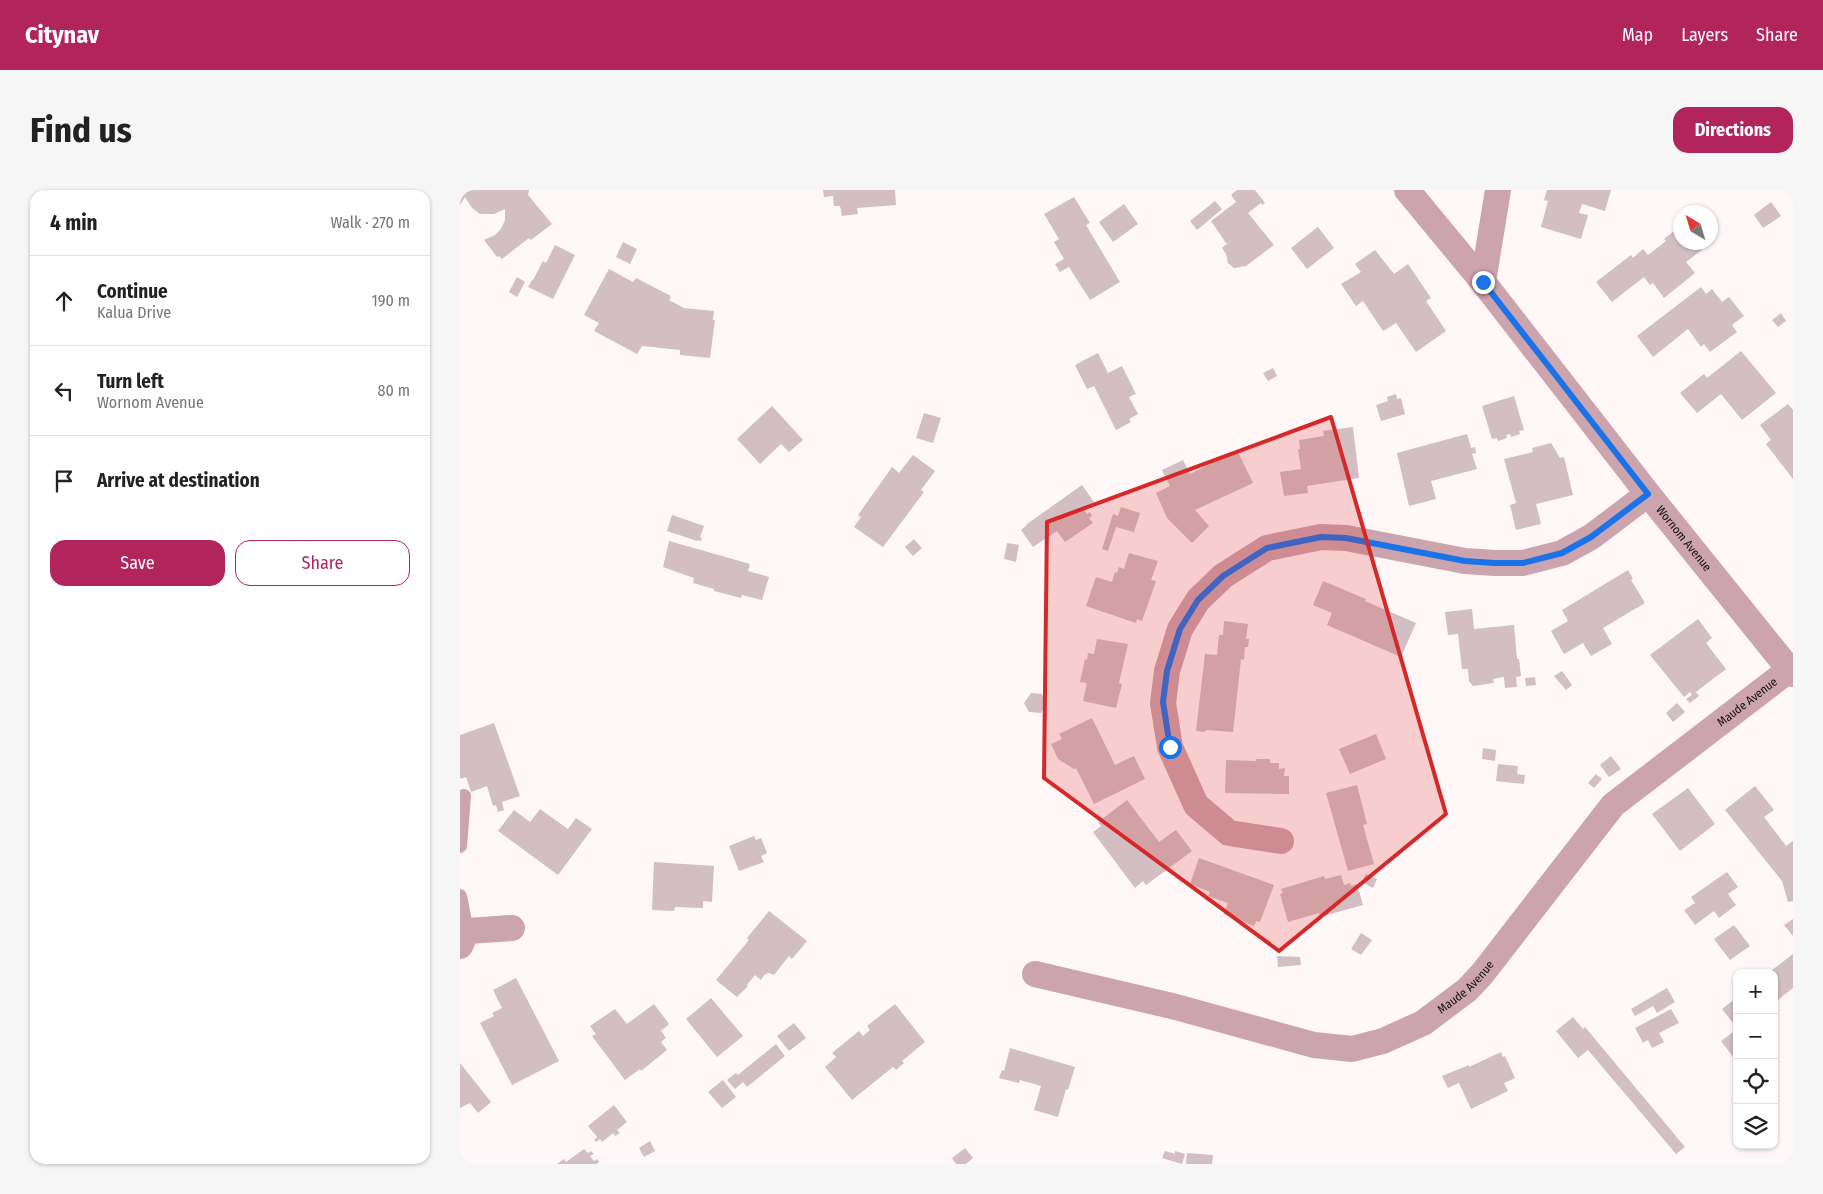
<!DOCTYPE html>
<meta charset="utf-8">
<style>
body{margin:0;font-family:"Fira Sans Condensed",sans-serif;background:#f6f6f6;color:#222}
.controls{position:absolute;right:15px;bottom:15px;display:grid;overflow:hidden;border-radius:10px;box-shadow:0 1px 4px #0004}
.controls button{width:45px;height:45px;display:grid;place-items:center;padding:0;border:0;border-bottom:1px solid #e0e0e0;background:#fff;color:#222;font:25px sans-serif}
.compass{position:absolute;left:1213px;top:15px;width:45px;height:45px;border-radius:50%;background:#fff;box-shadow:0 1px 4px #0004;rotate:322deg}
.stop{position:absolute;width:15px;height:15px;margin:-11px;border:4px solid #1a73e8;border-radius:50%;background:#fff}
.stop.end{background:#1a73e8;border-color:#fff;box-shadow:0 1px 5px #0008}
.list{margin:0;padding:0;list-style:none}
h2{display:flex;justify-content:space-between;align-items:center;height:65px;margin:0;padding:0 20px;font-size:21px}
h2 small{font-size:16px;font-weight:400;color:#767676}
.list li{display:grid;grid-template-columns:32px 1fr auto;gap:15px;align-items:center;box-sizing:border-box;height:90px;padding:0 20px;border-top:1px solid #e0e0e0}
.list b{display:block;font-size:19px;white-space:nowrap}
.list p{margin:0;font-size:16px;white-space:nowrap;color:#767676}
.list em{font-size:16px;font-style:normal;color:#767676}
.actions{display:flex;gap:10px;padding:15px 20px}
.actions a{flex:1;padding:11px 0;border:1px solid #b1245c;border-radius:15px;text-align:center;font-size:18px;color:#b1245c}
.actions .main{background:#b1245c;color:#fff}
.icon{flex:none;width:28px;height:28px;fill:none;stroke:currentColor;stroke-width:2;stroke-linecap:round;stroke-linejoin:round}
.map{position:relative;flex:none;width:1333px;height:974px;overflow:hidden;border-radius:15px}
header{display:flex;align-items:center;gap:30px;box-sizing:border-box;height:70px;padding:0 25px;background:#b1245c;color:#fff}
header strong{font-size:24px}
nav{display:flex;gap:28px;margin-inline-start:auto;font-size:18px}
.intro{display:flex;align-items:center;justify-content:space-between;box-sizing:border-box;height:120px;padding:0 30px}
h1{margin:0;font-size:35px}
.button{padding:12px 22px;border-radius:15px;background:#b1245c;color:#fff;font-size:18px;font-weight:700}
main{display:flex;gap:30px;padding:0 30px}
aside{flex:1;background:#fff;border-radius:15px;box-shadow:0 1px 4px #0004}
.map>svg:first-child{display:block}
.building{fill:#d2bec3}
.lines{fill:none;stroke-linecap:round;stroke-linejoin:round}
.lane{stroke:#cca4ad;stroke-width:14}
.street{stroke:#cca4ad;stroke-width:26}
.route{stroke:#1a73e8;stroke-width:6}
.marked{fill:#d62828;fill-opacity:0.2;stroke:#d62828;stroke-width:4;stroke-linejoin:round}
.labels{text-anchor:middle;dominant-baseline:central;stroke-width:5;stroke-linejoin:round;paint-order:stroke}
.street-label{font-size:12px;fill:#161011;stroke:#fff}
</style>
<header>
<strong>Citynav</strong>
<nav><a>Map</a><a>Layers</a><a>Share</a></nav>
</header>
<div class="intro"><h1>Find us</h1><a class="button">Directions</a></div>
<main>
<aside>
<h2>4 min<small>Walk · 270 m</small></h2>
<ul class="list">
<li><svg class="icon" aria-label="ahead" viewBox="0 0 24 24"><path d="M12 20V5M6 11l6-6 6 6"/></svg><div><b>Continue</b><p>Kalua Drive</p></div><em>190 m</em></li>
<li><svg class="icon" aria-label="left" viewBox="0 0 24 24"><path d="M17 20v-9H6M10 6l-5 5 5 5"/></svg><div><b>Turn left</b><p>Wornom Avenue</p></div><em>80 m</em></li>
<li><svg class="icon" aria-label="arrive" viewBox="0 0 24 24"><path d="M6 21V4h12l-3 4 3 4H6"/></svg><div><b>Arrive at destination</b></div></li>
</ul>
<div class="actions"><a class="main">Save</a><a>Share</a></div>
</aside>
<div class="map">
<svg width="1333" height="974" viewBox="0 0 1333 974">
<rect width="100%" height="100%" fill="#fff7f8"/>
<path class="building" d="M 0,0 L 69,0 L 68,5 L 92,34 L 71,50 L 69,48 L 42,69 L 39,66 L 37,67 L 24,50 L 35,45 L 41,39 L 45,30 L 45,19 L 34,24 L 20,24 L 12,18 L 5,7 L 0,15 Z
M 363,0 L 435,0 L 436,15 L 397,18 L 398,24 L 382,26 L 380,16 L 374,16 L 373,6 L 364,7 Z
M 777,0 L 795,0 L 805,13 L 802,15 L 801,13 L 788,23 L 814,55 L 786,76 L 774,78 L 768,73 L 766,64 L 762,58 L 768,53 L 766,53 L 751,31 L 776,12 L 771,5 Z
M 1087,0 L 1151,0 L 1145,21 L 1122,14 L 1119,23 L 1128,25 L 1121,49 L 1081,37 L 1088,11 L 1084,10 Z
M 614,7 L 630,33 L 626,35 L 660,92 L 630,110 L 609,77 L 600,82 L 595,74 L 604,69 L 594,52 L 599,49 L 584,24 Z
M 755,11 L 762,19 L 737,40 L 730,31 Z
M 1311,12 L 1321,26 L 1303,38 L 1294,25 Z
M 664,14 L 678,34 L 653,52 L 639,32 Z
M 1220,36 L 1220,52 L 1236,52 L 1242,60 L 1226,72 L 1235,83 L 1204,108 L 1193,93 L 1190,95 L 1184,87 L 1152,112 L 1136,92 L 1171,65 L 1173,68 L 1183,59 L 1188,65 L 1206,51 L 1204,49 Z
M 858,37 L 874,58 L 847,79 L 831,58 Z
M 163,52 L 177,59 L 170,74 L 156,67 Z
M 95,55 L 115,65 L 93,109 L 68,97 L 72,90 L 73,90 L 83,71 L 86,73 Z
M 915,60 L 934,84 L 948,74 L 971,108 L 966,111 L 986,141 L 956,162 L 936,133 L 923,141 L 903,111 L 896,116 L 881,94 L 901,82 L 895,74 Z
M 149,79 L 173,92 L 176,88 L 211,106 L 209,110 L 224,118 L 254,121 L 253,130 L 255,130 L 250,168 L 220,165 L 220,160 L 182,156 L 177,164 L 134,141 L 139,133 L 124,125 Z
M 57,87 L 65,92 L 57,107 L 49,102 Z
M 1241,97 L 1246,104 L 1252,99 L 1262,112 L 1269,107 L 1284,126 L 1272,135 L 1277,142 L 1250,162 L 1244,154 L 1241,157 L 1228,139 L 1193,167 L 1177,146 Z
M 1321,123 L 1326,131 L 1318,137 L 1312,130 Z
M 1281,161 L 1316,203 L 1282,230 L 1261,204 L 1237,223 L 1220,203 L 1244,184 L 1247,188 Z
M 638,163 L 648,183 L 662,176 L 676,204 L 669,207 L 678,224 L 669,229 L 671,232 L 656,240 L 634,196 L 627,199 L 615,175 Z
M 813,178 L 817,186 L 808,191 L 803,183 Z
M 936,204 L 937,209 L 941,208 L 945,224 L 921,231 L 916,215 L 928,211 L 927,207 Z
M 1054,206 L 1064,240 L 1059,241 L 1060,244 L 1051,247 L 1050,244 L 1046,245 L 1047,248 L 1038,251 L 1037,248 L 1032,249 L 1022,216 Z
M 1328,214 L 1333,220 L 1333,289 L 1306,254 L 1311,250 L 1300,235 Z
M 312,216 L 343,250 L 329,262 L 321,254 L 300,274 L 277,249 Z
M 464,223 L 481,228 L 473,253 L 456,248 Z
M 893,237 L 899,288 L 847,296 L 848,303 L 824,306 L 820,282 L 841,279 L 838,259 L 840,259 L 839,250 L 864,246 L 863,241 Z
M 1007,244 L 1011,258 L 1015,257 L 1016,263 L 1012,264 L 1017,279 L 971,291 L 976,309 L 949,316 L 937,263 Z
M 1091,253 L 1100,268 L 1104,267 L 1113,305 L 1076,314 L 1081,334 L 1056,340 L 1050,315 L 1056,313 L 1044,269 L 1073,262 L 1072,258 Z
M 777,260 L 793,293 L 735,320 L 749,336 L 732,353 L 707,328 L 696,303 L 710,296 L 702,280 L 723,270 L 730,284 Z
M 453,265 L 475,281 L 461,300 L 464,302 L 423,357 L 394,337 L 401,327 L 398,325 L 432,277 L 439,283 Z
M 622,295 L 634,312 L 624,319 L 627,324 L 630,322 L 632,326 L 629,328 L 633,333 L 605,352 L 597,341 L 573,357 L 561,340 L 567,335 L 567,334 Z
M 661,317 L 680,323 L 674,342 L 656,337 L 648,361 L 642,359 L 653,324 L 658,326 Z
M 212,325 L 244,336 L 240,347 L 242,348 L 241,351 L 238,350 L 237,351 L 207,341 Z
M 454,349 L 462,358 L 453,366 L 445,357 Z
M 209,351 L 290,374 L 288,381 L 309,387 L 302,410 L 282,405 L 281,408 L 254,401 L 254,399 L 233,393 L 234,388 L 203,377 Z
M 547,353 L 559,355 L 556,372 L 544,369 Z
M 669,363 L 698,371 L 691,390 L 696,391 L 682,431 L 677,429 L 676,433 L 626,416 L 636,387 L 652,392 L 655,382 L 657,383 L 659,377 L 664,379 Z
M 1168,380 L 1173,389 L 1171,390 L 1185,413 L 1143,438 L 1152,454 L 1131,466 L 1123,453 L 1104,464 L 1091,441 L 1108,431 L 1102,420 Z
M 863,391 L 906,409 L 905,411 L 956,433 L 941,467 L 867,435 L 872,423 L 853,415 Z
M 1012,419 L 1014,439 L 1054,435 L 1057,469 L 1059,469 L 1061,486 L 1056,487 L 1057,497 L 1045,498 L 1044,487 L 1033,489 L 1034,493 L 1013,496 L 1009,491 L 1008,479 L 1002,479 L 998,444 L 988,445 L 985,422 Z
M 1238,429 L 1252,448 L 1246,453 L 1266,479 L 1236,502 L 1239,506 L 1230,513 L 1226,509 L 1232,505 L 1230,502 L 1224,507 L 1190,465 Z
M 764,431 L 788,434 L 786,449 L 789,449 L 788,457 L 785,457 L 784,470 L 781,469 L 773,542 L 746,540 L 745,542 L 736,541 L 745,464 L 757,465 L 759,445 L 763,445 Z
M 637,449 L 668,454 L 659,493 L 662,494 L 656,518 L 623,511 L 627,493 L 620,492 L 625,469 L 627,470 L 628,463 L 634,464 Z
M 1102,481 L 1112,495 L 1106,500 L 1094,486 Z
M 1075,487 L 1076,495 L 1066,496 L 1065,488 Z
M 571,503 L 582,504 L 587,514 L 581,523 L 569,522 L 564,513 Z
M 1217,513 L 1225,522 L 1213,532 L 1206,523 Z
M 632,528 L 655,575 L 674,566 L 685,589 L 634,614 L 616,578 L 614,579 L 598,569 L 591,554 L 602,549 L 599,544 Z
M 34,533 L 60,606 L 42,612 L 44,620 L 38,622 L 36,615 L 33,616 L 27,596 L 11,602 L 6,587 L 1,589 L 0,587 L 0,545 Z
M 916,544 L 926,569 L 890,584 L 879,559 Z
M 1023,558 L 1036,560 L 1035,571 L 1022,569 Z
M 1151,566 L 1161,579 L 1149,587 L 1140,575 Z
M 796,569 L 810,569 L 810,573 L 819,573 L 819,579 L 825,578 L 824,586 L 829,586 L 829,604 L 765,603 L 766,570 L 796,571 Z
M 1038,574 L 1058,576 L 1057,584 L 1065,585 L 1064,594 L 1036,591 Z
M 1136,584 L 1142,589 L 1134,598 L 1128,593 Z
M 897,595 L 907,634 L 903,635 L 914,674 L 888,681 L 866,603 Z
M 1295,596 L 1314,620 L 1304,627 L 1326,656 L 1333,651 L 1333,711 L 1328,712 L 1322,691 L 1265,620 Z
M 1228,598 L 1255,634 L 1220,661 L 1192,624 Z
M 667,610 L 699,652 L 716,640 L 732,661 L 686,695 L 683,691 L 675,698 L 633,642 L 641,636 L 638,632 Z
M 80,619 L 108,639 L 116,628 L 132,639 L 98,685 L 38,641 L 54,620 L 70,632 Z
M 294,646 L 296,650 L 301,648 L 307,663 L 301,666 L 304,672 L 279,681 L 269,656 Z
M 739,668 L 814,695 L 800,732 L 796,731 L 794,736 L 764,724 L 768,713 L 748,706 L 750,702 L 730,694 Z
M 194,672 L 254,676 L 252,712 L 243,711 L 243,718 L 215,717 L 214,721 L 192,720 Z
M 1267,682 L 1278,697 L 1268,704 L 1276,715 L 1259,728 L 1254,721 L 1235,735 L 1224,720 L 1235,713 L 1231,707 Z
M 906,684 L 917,689 L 913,698 L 902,692 Z
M 881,685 L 884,695 L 890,693 L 891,696 L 897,694 L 903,715 L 860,727 L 859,723 L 828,732 L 820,704 L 823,703 L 821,699 L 864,686 L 865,689 Z
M 309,721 L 347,751 L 332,769 L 329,766 L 314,785 L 309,783 L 304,785 L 301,790 L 295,785 L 287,795 L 288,796 L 277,807 L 256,790 L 289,750 L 287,748 Z
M 1333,729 L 1333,746 L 1324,735 Z
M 1274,735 L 1290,756 L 1270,770 L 1254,749 Z
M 901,743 L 912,750 L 901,765 L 891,759 Z
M 1333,764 L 1333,798 L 1314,813 L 1314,783 L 1308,783 Z
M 817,766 L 840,767 L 841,775 L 818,777 Z
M 56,788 L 99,871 L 52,895 L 20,833 L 34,826 L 32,823 L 42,818 L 33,800 Z
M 1207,798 L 1215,812 L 1197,823 L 1193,816 L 1175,826 L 1171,819 Z
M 1277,807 L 1277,838 L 1262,819 Z
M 251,808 L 283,846 L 257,867 L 226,829 Z
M 194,814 L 209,834 L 201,841 L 206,848 L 201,852 L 207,860 L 181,881 L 180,879 L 165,890 L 132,846 L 136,844 L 130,836 L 155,819 L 167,834 Z
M 435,814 L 465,852 L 442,871 L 444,873 L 436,880 L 433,877 L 392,910 L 365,877 L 376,867 L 372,863 L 399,841 L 403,846 L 410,840 L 407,836 Z
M 1211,819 L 1219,833 L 1199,843 L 1204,852 L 1192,858 L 1188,850 L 1183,853 L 1175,838 Z
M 1113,827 L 1123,839 L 1125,837 L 1225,957 L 1216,964 L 1128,860 L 1118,868 L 1096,841 Z
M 334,833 L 346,848 L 329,861 L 317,846 Z
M 1277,839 L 1277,872 L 1261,851 Z
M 316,854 L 325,866 L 287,897 L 283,892 L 275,899 L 267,890 L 276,883 L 278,885 Z
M 550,858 L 615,877 L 608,900 L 606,899 L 598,927 L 574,920 L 581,896 L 560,890 L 559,893 L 539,888 L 542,880 L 544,881 Z
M 1041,862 L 1043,867 L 1045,866 L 1055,888 L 1044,893 L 1048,901 L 1011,919 L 999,893 L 988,898 L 982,886 L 1009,875 L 1009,877 Z
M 0,873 L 31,912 L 18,923 L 10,913 L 0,918 Z
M 263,890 L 276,907 L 262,918 L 248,902 Z
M 154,915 L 167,932 L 157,940 L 160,943 L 155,946 L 153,943 L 142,952 L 140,949 L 136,952 L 134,950 L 137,947 L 128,936 Z
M 190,951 L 195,961 L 184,967 L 179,958 Z
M 505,958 L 513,968 L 506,974 L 496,974 L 492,968 Z
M 124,959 L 128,963 L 131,961 L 134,964 L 130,966 L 134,971 L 137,969 L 139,972 L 136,974 L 97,974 L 104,969 L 106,972 Z
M 705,961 L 715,964 L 715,961 L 725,964 L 722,974 L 702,968 Z
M 727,963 L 753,965 L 752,974 L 726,974 Z"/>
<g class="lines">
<path class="lane" d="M 0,656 L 4,606
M 0,706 L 7,741"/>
<g class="street">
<path id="s1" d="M 947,0 L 1023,92 L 1188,304 L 1333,484"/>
<path d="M 1023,92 L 1038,0"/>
<path d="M 821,651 L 769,643 L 736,615 L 710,557 L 703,513 L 707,481 L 720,439 L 738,410 L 763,386 L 807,358 L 861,347 L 886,348 L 1005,371 L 1035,373 L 1063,373 L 1102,363 L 1131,347 L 1188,304"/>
<path d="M 0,756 L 7,741 L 52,738"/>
<path id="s2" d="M 575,784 L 716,817 L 854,855 L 892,859 L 923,851 L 963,833 L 1007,800 L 1022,784 L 1153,615 L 1329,480"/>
</g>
</g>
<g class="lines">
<path class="route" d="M 710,557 L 703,512 L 707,481 L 720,439 L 738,410 L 763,386 L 807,358 L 861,347 L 886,348 L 1005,371 L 1034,373 L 1063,373 L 1102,363 L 1131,347 L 1188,304 L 1023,92"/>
</g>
<path class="marked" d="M 871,227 L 986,624 L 819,761 L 584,588 L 587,332 Z"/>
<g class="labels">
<g class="street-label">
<text stroke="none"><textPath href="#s1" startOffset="445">Wornom Avenue</textPath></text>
<text stroke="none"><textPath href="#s2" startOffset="862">Maude Avenue</textPath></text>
<text stroke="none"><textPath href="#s2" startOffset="458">Maude Avenue</textPath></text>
</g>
</g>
</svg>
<div class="controls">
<button>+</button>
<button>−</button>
<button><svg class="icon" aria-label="locate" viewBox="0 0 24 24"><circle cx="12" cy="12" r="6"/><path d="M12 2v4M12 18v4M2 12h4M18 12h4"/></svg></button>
<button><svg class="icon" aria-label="layers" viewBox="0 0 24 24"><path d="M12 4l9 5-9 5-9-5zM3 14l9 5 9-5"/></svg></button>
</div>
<svg class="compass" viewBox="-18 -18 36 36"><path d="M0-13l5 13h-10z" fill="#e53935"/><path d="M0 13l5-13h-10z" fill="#767676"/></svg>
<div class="stop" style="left:710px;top:557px"></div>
<div class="stop end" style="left:1023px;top:92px"></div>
</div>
</main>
